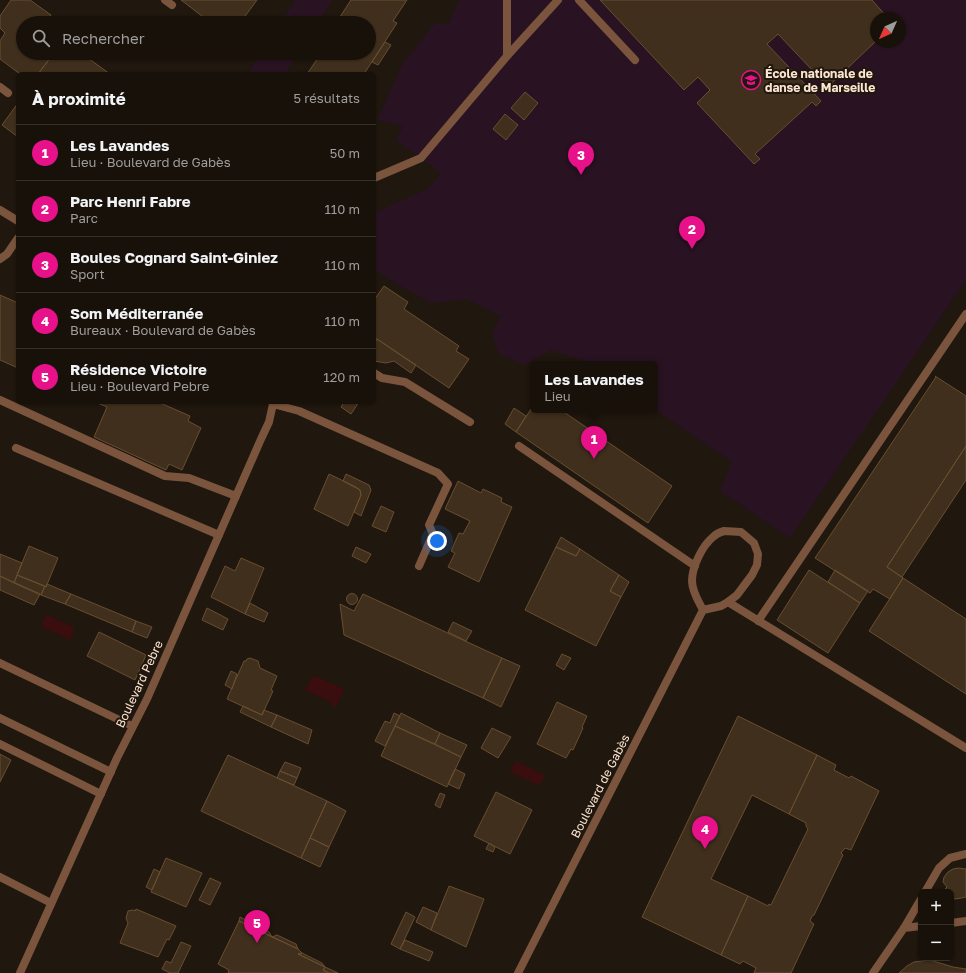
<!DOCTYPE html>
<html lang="fr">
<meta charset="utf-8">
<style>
body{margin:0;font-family:"Golos Text",sans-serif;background:#251f18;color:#f1f3f6}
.controls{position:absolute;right:12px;bottom:12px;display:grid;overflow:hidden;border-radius:6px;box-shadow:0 1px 3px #0004}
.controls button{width:36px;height:36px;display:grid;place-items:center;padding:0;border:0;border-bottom:1px solid #36312b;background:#18110a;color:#f1f3f6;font:20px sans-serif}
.compass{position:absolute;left:870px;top:12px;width:36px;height:36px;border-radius:50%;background:#18110a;box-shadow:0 1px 3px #0004;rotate:225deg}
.you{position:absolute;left:437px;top:541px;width:14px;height:14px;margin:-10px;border:3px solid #fff;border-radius:50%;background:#1a73e8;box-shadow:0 0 0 6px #1a73e833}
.badge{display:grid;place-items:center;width:26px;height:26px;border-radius:50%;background:#e7118a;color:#fff;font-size:13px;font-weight:700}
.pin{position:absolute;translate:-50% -33px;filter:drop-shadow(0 1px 2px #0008)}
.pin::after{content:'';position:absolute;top:21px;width:14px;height:12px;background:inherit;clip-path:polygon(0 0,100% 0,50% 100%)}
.popup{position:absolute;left:530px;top:361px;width:128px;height:52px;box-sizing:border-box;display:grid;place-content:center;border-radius:6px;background:#18110a;filter:drop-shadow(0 1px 3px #0005);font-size:13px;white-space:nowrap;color:#9f9d9c}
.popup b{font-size:15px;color:#f1f3f6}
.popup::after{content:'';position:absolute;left:50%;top:100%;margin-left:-8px;border:8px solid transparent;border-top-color:#18110a}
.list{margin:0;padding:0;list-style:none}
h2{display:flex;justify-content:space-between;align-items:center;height:52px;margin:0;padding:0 16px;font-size:17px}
h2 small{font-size:13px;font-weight:400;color:#9f9d9c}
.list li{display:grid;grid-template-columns:26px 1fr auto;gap:12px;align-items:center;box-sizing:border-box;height:56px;padding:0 16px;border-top:1px solid #36312b}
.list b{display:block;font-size:15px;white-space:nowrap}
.list p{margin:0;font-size:13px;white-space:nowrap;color:#9f9d9c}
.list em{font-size:13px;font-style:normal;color:#9f9d9c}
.icon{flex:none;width:22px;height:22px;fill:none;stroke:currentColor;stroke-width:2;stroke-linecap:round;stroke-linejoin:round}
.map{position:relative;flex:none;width:966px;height:973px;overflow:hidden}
.search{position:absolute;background:#18110a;box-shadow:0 1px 3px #0004;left:16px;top:16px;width:360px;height:44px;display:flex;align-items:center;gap:10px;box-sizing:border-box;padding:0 14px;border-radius:22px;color:#9f9d9c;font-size:15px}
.panel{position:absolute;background:#18110a;box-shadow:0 1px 3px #0004;left:16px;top:72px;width:360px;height:332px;border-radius:6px}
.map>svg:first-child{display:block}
.green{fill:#291222;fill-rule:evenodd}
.water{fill:#3a0d0e}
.building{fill:#3f2f1c;stroke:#694e30}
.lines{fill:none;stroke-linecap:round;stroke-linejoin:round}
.lane{stroke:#7b543d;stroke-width:8}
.street{stroke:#7b543d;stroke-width:8}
.labels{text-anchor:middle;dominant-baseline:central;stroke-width:4;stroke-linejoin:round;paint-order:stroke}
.poi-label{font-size:12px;font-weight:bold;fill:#fce4d0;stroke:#20170e;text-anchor:start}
.street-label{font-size:12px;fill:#fce4d0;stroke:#20170e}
</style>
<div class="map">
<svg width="966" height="973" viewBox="0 0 966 973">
<rect width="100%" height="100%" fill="#20170e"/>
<path class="green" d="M 295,0 L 332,0 L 317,23 L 280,23 Z
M 459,0 L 966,0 L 966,280 L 790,538 L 720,491 L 732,462 L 655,410 L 655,364 L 587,364 L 581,360 L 551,350 L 524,365 L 499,354 L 492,334 L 501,316 L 466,299 L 430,303 L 374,270 L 374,221 L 376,220 L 374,219 L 374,213 L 428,189 L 441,173 L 396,140 L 403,126 L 377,120 L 402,65 L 435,23 L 448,24 ZM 876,18 L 900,18 L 900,42 L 876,42 Z
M 261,53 L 298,53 L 285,74 L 247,74 Z"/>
<path class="water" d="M 46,614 L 75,628 L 70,640 L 41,626 Z
M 313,675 L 344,689 L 336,707 L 333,707 L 333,703 L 305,690 Z
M 516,761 L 545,775 L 540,786 L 510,772 Z"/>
<path class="building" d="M 11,0 L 30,0 L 51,15 L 46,23 L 23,23 L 23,53 L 54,53 L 38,74 L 20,74 L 0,59 L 0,41 L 5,33 L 0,28 L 0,16 Z
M 181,0 L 257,0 L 240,23 L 211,23 Z
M 351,0 L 407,0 L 393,21 L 397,23 L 364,74 L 307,74 L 320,55 L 318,53 L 369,53 L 369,23 L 336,23 Z
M 600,0 L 872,0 L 888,18 L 876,18 L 876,41 L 832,83 L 836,87 L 832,91 L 778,34 L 767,44 L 821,101 L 816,106 L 812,102 L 755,154 L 760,159 L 754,164 L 697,103 L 710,90 L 698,77 L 684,90 Z
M 385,42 L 391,45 L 378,65 L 372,62 Z
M 54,53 L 81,53 L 110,74 L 38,74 Z
M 525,92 L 538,103 L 524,120 L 511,108 Z
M 18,103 L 18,137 L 2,125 Z
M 505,114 L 518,125 L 506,140 L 493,129 Z
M 384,286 L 408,302 L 404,309 L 459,346 L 456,351 L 469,359 L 449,388 L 374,337 L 374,300 Z
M 0,295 L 18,303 L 18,368 L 0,360 Z
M 377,339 L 416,365 L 411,373 L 394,361 L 386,363 L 374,361 L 374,345 Z
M 935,376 L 966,396 L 966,446 L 887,567 L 903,578 L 890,599 L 873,589 L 870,593 L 815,558 L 936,377 Z
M 95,402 L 158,402 L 190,416 L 188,421 L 201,428 L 182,470 L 169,464 L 166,470 L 94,437 L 107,407 Z
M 344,402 L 359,402 L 351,414 L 341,407 Z
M 533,406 L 533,410 L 561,410 L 672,486 L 648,523 L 516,432 Z
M 514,408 L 526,416 L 516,432 L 505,424 Z
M 966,446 L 966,480 L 902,577 L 887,567 Z
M 329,474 L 356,487 L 360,490 L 361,495 L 348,526 L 314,509 Z
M 346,474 L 369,485 L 371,490 L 361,516 L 354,512 L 361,495 L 360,490 L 343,481 Z
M 458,481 L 481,493 L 483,489 L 502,498 L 501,502 L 512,507 L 479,582 L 448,567 L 455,553 L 451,551 L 459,533 L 463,534 L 470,521 L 445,509 Z
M 381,506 L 394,512 L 386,532 L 372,526 Z
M 561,537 L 580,549 L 576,556 L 556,547 Z
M 29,546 L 58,558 L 46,587 L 17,575 Z
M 356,547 L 371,554 L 366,563 L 352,556 Z
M 556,547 L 576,556 L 580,549 L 619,575 L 610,591 L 621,597 L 596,646 L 525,610 Z
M 0,554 L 22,563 L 14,583 L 0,576 Z
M 241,558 L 264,568 L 245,614 L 211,597 L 225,566 L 235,571 Z
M 809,570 L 860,603 L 828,653 L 777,620 Z
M 835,570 L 868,591 L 860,603 L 828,582 Z
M 17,575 L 45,586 L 41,595 L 14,583 Z
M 619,575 L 629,582 L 621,597 L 610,591 Z
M 0,576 L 40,594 L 34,605 L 0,590 Z
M 903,578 L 966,619 L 966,694 L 869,631 Z
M 47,584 L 71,594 L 65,604 L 41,595 L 45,586 L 46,587 Z
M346.5 599a5.5 5.5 0 1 1 11 0a5.5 5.5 0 1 1-11 0Z
M 71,594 L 136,621 L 132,632 L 65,604 Z
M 363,594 L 502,658 L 483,698 L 344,635 L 340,604 L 354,611 Z
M 250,603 L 268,613 L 264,622 L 245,614 Z
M 207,608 L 228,619 L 223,630 L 202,620 Z
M 136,621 L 152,627 L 147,638 L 132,632 Z
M 453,622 L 472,631 L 466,641 L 448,632 Z
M 99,632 L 146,655 L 135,680 L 87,656 Z
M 562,654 L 571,658 L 564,670 L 556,665 Z
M 250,658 L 258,661 L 260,668 L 277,676 L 271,690 L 273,691 L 262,715 L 227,699 L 244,661 L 246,661 L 247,659 Z
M 502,658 L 520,666 L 501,707 L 483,698 Z
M 231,671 L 237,674 L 232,689 L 225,685 Z
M 557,702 L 587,716 L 582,727 L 583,728 L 573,750 L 571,749 L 566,758 L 537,744 Z
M 243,706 L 262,715 L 264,710 L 277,715 L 271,727 L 240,712 Z
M 394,713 L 400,716 L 385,746 L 375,741 L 385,721 L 390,723 Z
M 401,713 L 440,733 L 435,744 L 395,726 Z
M 277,715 L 312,730 L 308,744 L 271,727 Z
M 738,716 L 817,755 L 789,814 L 752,795 L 711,879 L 748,896 L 721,955 L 642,917 Z
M 395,726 L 461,757 L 447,787 L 381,756 Z
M 492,728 L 511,737 L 498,758 L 481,748 Z
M 440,733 L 467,745 L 461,757 L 435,744 Z
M 0,754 L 11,760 L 0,782 Z
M 228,755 L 327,801 L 301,858 L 201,811 Z
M 817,755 L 836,765 L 834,770 L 849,778 L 851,776 L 879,791 L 851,850 L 845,848 L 841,853 L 843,855 L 814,915 L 812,916 L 810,921 L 814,924 L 791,973 L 754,973 L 756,968 L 743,961 L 740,964 L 721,955 L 748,896 L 768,906 L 769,904 L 771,905 L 808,829 L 806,826 L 806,823 L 789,814 Z
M 285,762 L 301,768 L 297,778 L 280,771 Z
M 455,769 L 465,774 L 459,789 L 448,784 Z
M 280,771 L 297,778 L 294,785 L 277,778 Z
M 496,792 L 532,810 L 510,854 L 474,836 Z
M 440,793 L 445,795 L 440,808 L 435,805 Z
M 327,801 L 346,811 L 329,847 L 310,838 Z
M 310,838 L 329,847 L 320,867 L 301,858 Z
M 489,843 L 495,847 L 493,852 L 486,849 Z
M 166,858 L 202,873 L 186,907 L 151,892 Z
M 958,868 L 966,869 L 966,897 L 956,899 L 951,898 L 951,892 L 948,892 L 945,889 L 947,887 L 943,882 L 944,877 L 948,872 L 953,869 Z
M 154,869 L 160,872 L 152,890 L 146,887 Z
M 210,878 L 221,883 L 210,905 L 199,900 Z
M 449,886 L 484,899 L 466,947 L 431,930 Z
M 423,907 L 437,913 L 431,930 L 416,922 Z
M 136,909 L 176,926 L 169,940 L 167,939 L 158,957 L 120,943 L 128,923 L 126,918 L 128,911 L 133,910 L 135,911 Z
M 406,912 L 415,917 L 400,949 L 391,944 Z
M 240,917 L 269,932 L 272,937 L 239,921 Z
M 239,921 L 298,949 L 302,953 L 298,954 L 325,967 L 323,970 L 329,973 L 228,973 L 229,970 L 218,964 Z
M 277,935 L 296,944 L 298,949 L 272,937 Z
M 405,940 L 433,952 L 429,961 L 400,949 Z
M 181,942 L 191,946 L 178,973 L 170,973 L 162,969 L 166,961 L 171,963 Z
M 302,953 L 322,963 L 325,967 L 298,954 Z
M 930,960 L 953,967 L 966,969 L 966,973 L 899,973 L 907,966 L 914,962 Z
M 325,967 L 338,973 L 329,973 L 323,970 Z"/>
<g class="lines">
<path class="lane" d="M 165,0 L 172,5
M 507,0 L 507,56
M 579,0 L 635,60
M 0,87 L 8,93
M 374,178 L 421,158 L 507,56 L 558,0
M 0,259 L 7,254 L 18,238
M 374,373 L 382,378 L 405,382 L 470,422
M 0,400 L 165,476 L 189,478 L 236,496
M 273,404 L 299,411 L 438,473 L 448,484 L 429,525 L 433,534 L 419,566
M 519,446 L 695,566
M 16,448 L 219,535
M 728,602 L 966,748
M 758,621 L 966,314
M 0,663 L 132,726
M 0,718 L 111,772
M 0,744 L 101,794
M 0,877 L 51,903
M 925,892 L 939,868 L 950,858 L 966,854
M 951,923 L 966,921
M 904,928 L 921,926
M 873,973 L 904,928 L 921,899"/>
<path class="street" d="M 0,210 L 18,221
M 724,531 L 741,532 L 754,543 L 758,554 L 757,565 L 752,575 L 737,595 L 728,602 L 721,606 L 703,610 C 699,602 692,592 692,581 C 692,567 702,546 713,537 C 716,534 720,532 724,531 Z
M 20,973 L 117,758 L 147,699 L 261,439 L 269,422 L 273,404 L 272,402
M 518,973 L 703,610"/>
</g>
<defs>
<symbol id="university-ring" viewBox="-11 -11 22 22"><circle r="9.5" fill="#20170e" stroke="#e7118a" stroke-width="1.5"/><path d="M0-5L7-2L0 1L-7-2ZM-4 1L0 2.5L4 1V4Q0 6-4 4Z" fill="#e7118a"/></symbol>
</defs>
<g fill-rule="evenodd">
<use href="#university-ring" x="740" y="69" width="22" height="22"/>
</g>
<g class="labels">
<g class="poi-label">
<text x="765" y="73">École nationale de<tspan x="765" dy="14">danse de Marseille</tspan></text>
</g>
<g class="street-label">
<text transform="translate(139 684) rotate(-65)">Boulevard Pebre</text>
<text transform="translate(600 786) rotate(-63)">Boulevard de Gabès</text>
</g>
</g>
</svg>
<div class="controls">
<button>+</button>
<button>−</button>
</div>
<svg class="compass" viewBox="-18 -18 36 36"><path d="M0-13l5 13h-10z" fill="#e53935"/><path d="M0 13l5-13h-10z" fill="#9f9d9c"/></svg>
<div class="you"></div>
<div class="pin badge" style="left:594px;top:459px">1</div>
<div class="popup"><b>Les Lavandes</b>Lieu</div>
<div class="pin badge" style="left:692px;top:249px">2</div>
<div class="pin badge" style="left:581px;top:175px">3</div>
<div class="pin badge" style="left:705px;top:849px">4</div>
<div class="pin badge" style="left:257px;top:943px">5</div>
<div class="search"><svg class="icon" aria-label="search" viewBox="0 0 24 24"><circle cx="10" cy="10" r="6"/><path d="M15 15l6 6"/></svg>Rechercher</div>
<section class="panel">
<h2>À proximité<small>5 résultats</small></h2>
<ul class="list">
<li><span class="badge">1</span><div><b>Les Lavandes</b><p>Lieu · Boulevard de Gabès</p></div><em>50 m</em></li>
<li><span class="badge">2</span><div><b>Parc Henri Fabre</b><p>Parc</p></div><em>110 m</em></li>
<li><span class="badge">3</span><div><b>Boules Cognard Saint-Giniez</b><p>Sport</p></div><em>110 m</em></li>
<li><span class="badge">4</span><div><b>Som Méditerranée</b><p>Bureaux · Boulevard de Gabès</p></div><em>110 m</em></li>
<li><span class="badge">5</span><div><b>Résidence Victoire</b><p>Lieu · Boulevard Pebre</p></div><em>120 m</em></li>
</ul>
</section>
</div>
